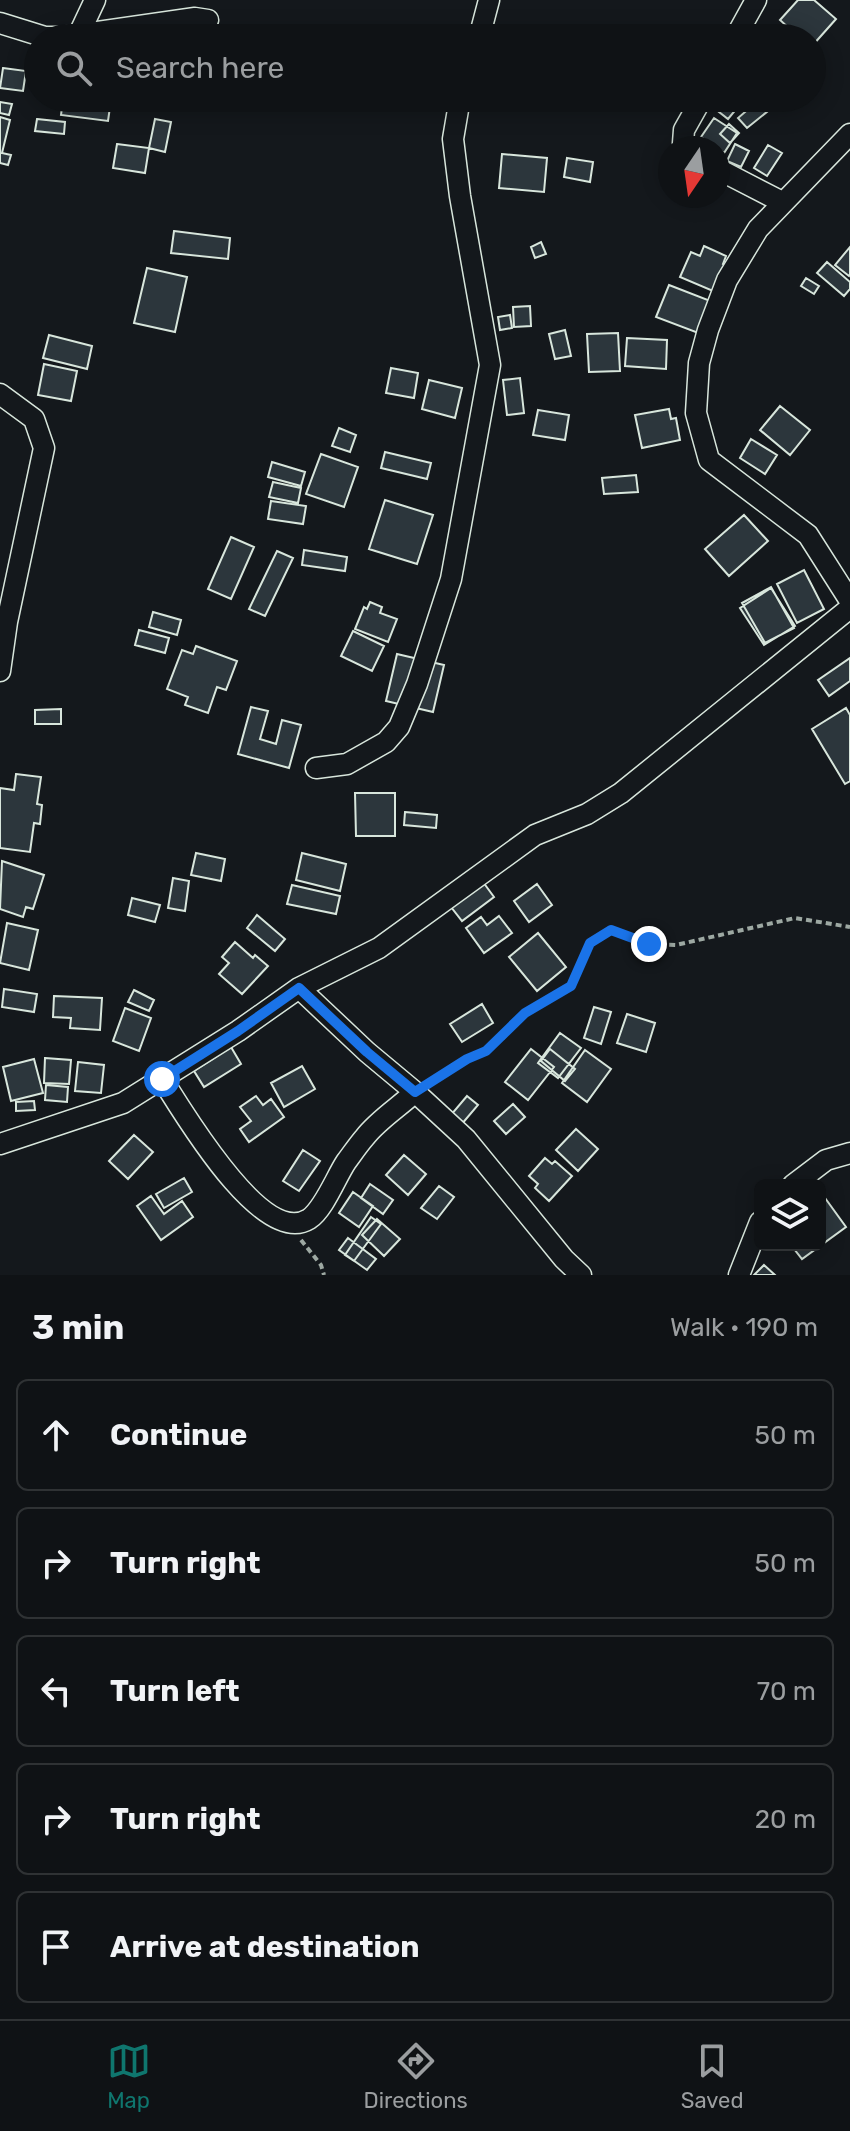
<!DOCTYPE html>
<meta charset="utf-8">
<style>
body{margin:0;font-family:Rubik,sans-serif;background:#1d2022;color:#f1f3f6}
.controls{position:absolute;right:24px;bottom:24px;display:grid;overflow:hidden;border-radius:12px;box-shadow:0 4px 20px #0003}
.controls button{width:72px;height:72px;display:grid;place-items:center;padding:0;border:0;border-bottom:2px solid #2f3234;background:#0f1215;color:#f1f3f6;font:40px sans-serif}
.compass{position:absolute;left:658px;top:136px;width:72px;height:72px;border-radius:50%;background:#0f1215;box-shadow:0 4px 20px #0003;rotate:193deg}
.stop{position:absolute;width:24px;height:24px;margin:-18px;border:6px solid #1a73e8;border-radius:50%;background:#fff}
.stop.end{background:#1a73e8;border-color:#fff;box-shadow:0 2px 8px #0008}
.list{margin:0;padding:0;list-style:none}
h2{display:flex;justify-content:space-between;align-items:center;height:104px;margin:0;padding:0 32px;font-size:34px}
h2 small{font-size:26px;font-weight:400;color:#9b9ea0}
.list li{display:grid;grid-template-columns:52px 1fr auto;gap:24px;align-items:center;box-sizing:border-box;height:112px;margin:0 16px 16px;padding:0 16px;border:2px solid #2f3234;border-radius:12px}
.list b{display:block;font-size:30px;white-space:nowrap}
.list em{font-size:26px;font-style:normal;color:#9b9ea0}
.icon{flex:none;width:44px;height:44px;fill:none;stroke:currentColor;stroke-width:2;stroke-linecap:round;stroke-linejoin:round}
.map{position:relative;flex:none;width:850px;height:1275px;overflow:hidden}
.search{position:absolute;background:#0f1215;box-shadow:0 4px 20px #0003;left:24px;right:24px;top:24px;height:88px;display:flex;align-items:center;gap:20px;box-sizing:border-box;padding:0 28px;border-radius:44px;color:#9b9ea0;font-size:30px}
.sheet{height:744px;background:#0f1215}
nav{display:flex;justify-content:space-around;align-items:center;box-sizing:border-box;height:112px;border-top:2px solid #2f3234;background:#0f1215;font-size:22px;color:#9b9ea0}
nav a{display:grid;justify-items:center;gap:4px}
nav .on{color:#0f766e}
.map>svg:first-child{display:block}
.building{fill:#2c363c;stroke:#d8e6dc;stroke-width:2}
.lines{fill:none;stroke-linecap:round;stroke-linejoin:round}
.minor-casing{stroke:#d8e6dc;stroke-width:23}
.path{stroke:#9da8a2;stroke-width:4;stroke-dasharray:6 4;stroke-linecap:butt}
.minor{stroke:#14181c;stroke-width:20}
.route{stroke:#1a73e8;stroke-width:10}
</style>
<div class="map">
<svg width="850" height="1275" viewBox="0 0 850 1275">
<rect width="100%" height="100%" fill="#14181c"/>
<path class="building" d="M 798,0 L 814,0 L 836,19 L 812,46 L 812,38 L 792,38 L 786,33 L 790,29 L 780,20 Z
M 3,68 L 26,71 L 23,91 L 0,88 Z
M 666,98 L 683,98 L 673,110 L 663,101 Z
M 714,98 L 726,98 L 738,107 L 728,119 L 709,104 Z
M 63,100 L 110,107 L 108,121 L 61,115 Z
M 759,100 L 768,111 L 747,128 L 738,118 Z
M 0,102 L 12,104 L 9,115 L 0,113 Z
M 0,117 L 10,120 L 2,153 L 11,155 L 8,165 L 0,163 Z
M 714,118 L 737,133 L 724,153 L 701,137 Z
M 37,119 L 65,122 L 64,134 L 35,131 Z
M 155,119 L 171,122 L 165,152 L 149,148 Z
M 729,124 L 739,133 L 730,143 L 720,134 Z
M 117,144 L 149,148 L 145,173 L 113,168 Z
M 735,144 L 749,151 L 741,167 L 727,161 Z
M 768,145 L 782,153 L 767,176 L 754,168 Z
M 502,154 L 547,158 L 544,192 L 499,188 Z
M 567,158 L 593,162 L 590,182 L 564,177 Z
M 174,231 L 230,238 L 228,259 L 171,253 Z
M 541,242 L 546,254 L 535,258 L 531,247 Z
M 704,246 L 726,256 L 723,264 L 731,268 L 720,294 L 680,277 L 691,252 L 700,256 Z
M 850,247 L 850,274 L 849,276 L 835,265 Z
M 827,262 L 850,282 L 850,289 L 844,296 L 817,273 Z
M 147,268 L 187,277 L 175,332 L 134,323 Z
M 806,278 L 819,286 L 814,294 L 801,286 Z
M 669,285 L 713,302 L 701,334 L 656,317 Z
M 530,306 L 531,326 L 514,327 L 513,307 Z
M 510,315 L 512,328 L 500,330 L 498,317 Z
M 565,330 L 571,356 L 555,359 L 549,334 Z
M 618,333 L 620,371 L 589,372 L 587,334 Z
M 49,335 L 92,346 L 87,369 L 43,358 Z
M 627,338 L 667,340 L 666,369 L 625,366 Z
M 44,364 L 77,371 L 71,401 L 38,395 Z
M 391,368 L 418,373 L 414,398 L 386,393 Z
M 520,378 L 524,413 L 507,415 L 503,380 Z
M 429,380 L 462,388 L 455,418 L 422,409 Z
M 780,406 L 810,430 L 790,455 L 760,430 Z
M 669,409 L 671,419 L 676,418 L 680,440 L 642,448 L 635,415 Z
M 538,410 L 569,415 L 565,440 L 533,435 Z
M 339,428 L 356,435 L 350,452 L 332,446 Z
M 751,439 L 777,455 L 765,474 L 740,458 Z
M 385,452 L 431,463 L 427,479 L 381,468 Z
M 321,454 L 358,467 L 344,507 L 306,494 Z
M 272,462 L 305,472 L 301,486 L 268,477 Z
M 636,475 L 638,492 L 604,494 L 602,478 Z
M 273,482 L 301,488 L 298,503 L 269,497 Z
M 385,500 L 433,515 L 417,564 L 369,549 Z
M 271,501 L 306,506 L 303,524 L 268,519 Z
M 744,515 L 768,541 L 729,576 L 705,549 Z
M 231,537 L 254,547 L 231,599 L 208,589 Z
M 304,550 L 347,557 L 345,571 L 302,565 Z
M 277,551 L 293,558 L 265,616 L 249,609 Z
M 804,570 L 824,609 L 797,623 L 777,584 Z
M 771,587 L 794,628 L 765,643 L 742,603 Z
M 771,588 L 795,626 L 764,645 L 740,608 Z
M 370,602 L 382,607 L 380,613 L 397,619 L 388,642 L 355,629 L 364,607 L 367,609 Z
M 153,612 L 181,620 L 177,635 L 149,627 Z
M 139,630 L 169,638 L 165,653 L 135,645 Z
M 353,631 L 384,646 L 372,671 L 341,656 Z
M 196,646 L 237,661 L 226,690 L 217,687 L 208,713 L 185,705 L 188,697 L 167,689 L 182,650 L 193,654 Z
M 397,654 L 444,665 L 433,712 L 386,701 Z
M 850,658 L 850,681 L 829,696 L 818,680 Z
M 251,707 L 268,711 L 260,739 L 276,744 L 282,720 L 301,725 L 289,768 L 238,754 Z
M 846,708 L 850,715 L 850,781 L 845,784 L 812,729 Z
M 61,709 L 61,724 L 35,724 L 35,710 Z
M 16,774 L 41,777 L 37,804 L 42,805 L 40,824 L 34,823 L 30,852 L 0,848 L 0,788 L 14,790 Z
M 355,793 L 395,793 L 395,836 L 356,836 Z
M 405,812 L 437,815 L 436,828 L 404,825 Z
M 196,853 L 225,859 L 221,881 L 191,875 Z
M 302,853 L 346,864 L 340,891 L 296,880 Z
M 2,861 L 44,875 L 33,909 L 26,907 L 23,917 L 0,909 Z
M 173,878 L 189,881 L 185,911 L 168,908 Z
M 483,882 L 494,897 L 462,921 L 451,907 Z
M 537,884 L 552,905 L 529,922 L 514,901 Z
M 292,885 L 340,896 L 336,914 L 287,904 Z
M 132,898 L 160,905 L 155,922 L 128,915 Z
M 257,915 L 285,939 L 275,951 L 247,928 Z
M 499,916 L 512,933 L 484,953 L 466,928 L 481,917 L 487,925 Z
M 7,923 L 38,930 L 29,970 L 0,963 Z
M 538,933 L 566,967 L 537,991 L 509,957 Z
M 235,942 L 253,958 L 255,955 L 268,966 L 242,994 L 219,974 L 229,963 L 222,957 Z
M 4,989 L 37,994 L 34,1012 L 2,1007 Z
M 134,990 L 154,1000 L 149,1011 L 128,1002 Z
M 54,996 L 102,998 L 100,1030 L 70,1028 L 71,1018 L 53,1017 Z
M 482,1004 L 493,1023 L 462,1042 L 450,1024 Z
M 594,1007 L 611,1012 L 601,1044 L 584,1038 Z
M 125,1008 L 151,1018 L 139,1051 L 113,1041 Z
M 627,1014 L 655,1023 L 646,1052 L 617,1043 Z
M 560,1033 L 581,1048 L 558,1078 L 538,1063 Z
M 231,1047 L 241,1064 L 204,1087 L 194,1071 Z
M 531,1049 L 554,1067 L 528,1100 L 505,1082 Z
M 550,1049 L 575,1069 L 565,1081 L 541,1061 Z
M 585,1050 L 611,1069 L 587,1102 L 562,1083 Z
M 45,1058 L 71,1060 L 69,1084 L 44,1083 Z
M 34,1059 L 43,1093 L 11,1101 L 3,1067 Z
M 78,1062 L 104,1065 L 101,1093 L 75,1091 Z
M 302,1066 L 315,1089 L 284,1107 L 271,1083 Z
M 46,1085 L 68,1087 L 67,1102 L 45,1100 Z
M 256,1096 L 263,1105 L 271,1099 L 284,1117 L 249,1142 L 240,1129 L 251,1121 L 240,1107 Z
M 467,1096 L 478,1105 L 461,1125 L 450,1116 Z
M 34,1101 L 35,1110 L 16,1111 L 16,1102 Z
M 513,1104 L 525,1117 L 506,1134 L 494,1121 Z
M 576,1129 L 598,1149 L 578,1171 L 556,1150 Z
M 134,1135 L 153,1152 L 128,1179 L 109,1161 Z
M 303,1150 L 320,1161 L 299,1191 L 283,1181 Z
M 404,1155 L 426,1174 L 408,1195 L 386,1175 Z
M 545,1158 L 552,1164 L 555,1161 L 572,1176 L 549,1201 L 535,1188 L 538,1184 L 529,1176 Z
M 184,1178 L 192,1192 L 164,1208 L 156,1194 Z
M 370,1184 L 393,1200 L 383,1214 L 361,1198 Z
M 439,1186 L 454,1197 L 437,1219 L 421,1208 Z
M 820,1191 L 846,1227 L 802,1259 L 791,1245 L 820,1245 Z
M 353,1192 L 373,1206 L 359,1227 L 339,1213 Z
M 151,1196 L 164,1214 L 182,1201 L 193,1217 L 161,1240 L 137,1206 Z
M 371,1217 L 381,1224 L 354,1261 L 345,1255 Z
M 377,1219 L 400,1239 L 384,1256 L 362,1235 Z
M 348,1238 L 376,1259 L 367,1270 L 339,1250 Z
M 764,1265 L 775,1275 L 754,1275 Z"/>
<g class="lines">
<defs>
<path id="minor" d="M 0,23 L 45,37 L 63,37 L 195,18 L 208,20
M 79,34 L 95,0
M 479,38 L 489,0
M 735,38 L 756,0
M 850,134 L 758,229 L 727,280 L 708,330 L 699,363 L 696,413 L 709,460 L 808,535 L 850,601
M 687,148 L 683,143 L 684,130 L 702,98
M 718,169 L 782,202
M 0,394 L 34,419 L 44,448 L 7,622 L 0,671
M 316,768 L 347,764 L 386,742 L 399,727 L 417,684 L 451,579 L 490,365 L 460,196 L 453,139 L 460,98
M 299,988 L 367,1052 L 415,1092 L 466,1139 L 564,1259 L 581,1275
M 162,1079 C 182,1110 262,1248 309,1219 C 324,1209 336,1177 346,1162 C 352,1154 358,1145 365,1137 C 378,1120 399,1107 415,1092
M 0,1144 L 123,1103 L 238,1031 L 299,988 L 379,948 L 535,835 L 587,814 L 621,793 L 850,608
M 793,1185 L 826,1160 L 850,1153
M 739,1275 L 760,1222"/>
</defs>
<use href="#minor" class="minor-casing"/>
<path class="path" d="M 434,1080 L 486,1051 L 502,1039 L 525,1013 L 571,986 L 590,943 L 611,930 L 649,944 L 676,945 L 795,918 L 850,927
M 301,1240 L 321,1265 L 324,1275"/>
<use href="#minor" class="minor"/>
</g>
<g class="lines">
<path class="route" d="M 162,1079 L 238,1031 L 299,988 L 367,1052 L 415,1092 L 467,1059 L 486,1051 L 525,1013 L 571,986 L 590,943 L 611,930 L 649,944"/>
</g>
</svg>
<div class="controls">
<button><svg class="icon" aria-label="layers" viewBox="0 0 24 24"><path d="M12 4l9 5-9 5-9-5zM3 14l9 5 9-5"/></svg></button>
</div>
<svg class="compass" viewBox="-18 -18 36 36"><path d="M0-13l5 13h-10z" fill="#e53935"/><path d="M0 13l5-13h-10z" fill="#9b9ea0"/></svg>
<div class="stop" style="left:162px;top:1079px"></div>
<div class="stop end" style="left:649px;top:944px"></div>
<div class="search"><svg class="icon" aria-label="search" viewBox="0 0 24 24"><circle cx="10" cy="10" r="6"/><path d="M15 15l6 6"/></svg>Search here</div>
</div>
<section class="sheet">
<h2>3 min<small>Walk · 190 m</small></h2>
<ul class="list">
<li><svg class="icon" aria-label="ahead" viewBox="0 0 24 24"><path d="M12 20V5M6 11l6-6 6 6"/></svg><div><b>Continue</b></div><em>50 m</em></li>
<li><svg class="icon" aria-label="right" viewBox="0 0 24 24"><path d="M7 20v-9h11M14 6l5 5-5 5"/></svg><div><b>Turn right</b></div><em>50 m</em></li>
<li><svg class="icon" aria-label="left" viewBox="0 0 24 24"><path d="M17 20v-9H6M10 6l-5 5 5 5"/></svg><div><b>Turn left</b></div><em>70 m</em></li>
<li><svg class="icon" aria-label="right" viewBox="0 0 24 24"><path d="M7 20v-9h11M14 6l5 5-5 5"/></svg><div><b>Turn right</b></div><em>20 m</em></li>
<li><svg class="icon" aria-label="arrive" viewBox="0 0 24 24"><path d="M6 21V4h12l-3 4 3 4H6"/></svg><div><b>Arrive at destination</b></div></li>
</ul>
</section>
<nav>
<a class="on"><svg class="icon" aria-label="map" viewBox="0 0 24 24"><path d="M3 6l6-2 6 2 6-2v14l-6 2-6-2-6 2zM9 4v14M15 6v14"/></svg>Map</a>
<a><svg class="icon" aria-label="directions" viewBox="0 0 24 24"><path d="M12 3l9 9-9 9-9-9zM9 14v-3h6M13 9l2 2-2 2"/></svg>Directions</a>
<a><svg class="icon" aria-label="saved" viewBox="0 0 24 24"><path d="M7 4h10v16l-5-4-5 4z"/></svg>Saved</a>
</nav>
